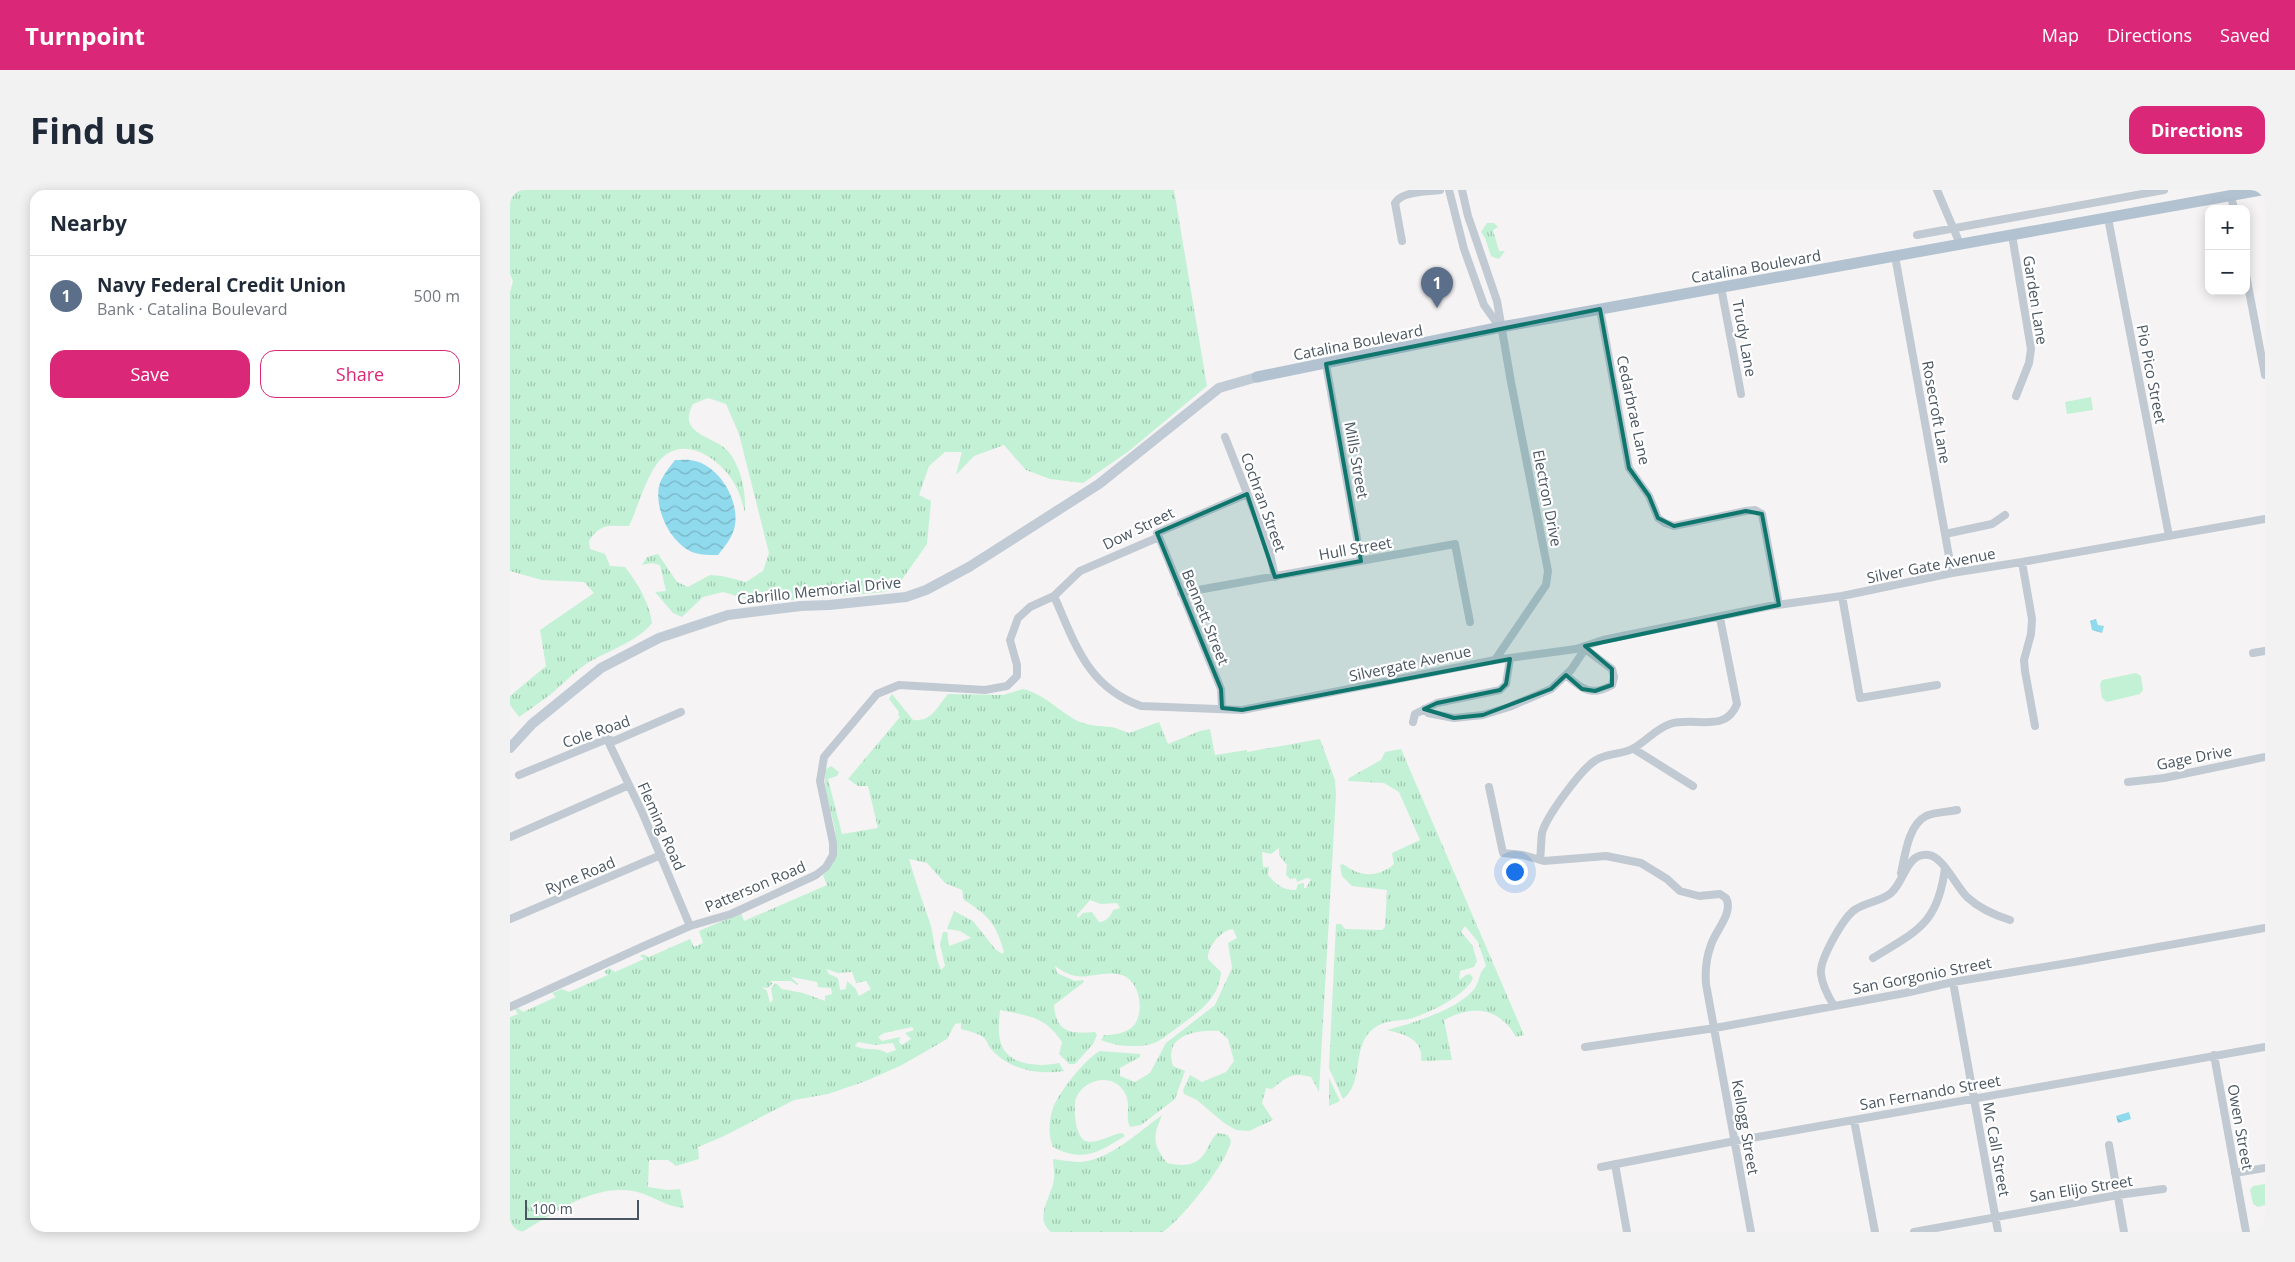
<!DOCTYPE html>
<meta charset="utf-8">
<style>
body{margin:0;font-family:"Open Sans",sans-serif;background:#f2f2f3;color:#1f2937}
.controls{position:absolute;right:15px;top:15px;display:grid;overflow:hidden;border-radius:10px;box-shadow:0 2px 12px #0003}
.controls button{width:45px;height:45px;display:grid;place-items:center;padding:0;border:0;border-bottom:1px solid #e0e1e3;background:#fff;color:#1f2937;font:25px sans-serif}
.scale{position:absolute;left:15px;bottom:12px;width:114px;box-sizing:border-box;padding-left:5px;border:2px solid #4a5661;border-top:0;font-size:14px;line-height:18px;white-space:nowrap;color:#4a5661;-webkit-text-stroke:4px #fff;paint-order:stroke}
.you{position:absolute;left:1004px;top:681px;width:18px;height:18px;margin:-12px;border:4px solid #fff;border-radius:50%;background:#1a73e8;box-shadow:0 0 0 8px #1a73e833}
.badge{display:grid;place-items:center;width:32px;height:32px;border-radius:50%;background:#db2777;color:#fff;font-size:16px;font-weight:700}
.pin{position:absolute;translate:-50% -41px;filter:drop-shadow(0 1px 2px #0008)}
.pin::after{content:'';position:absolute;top:26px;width:18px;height:15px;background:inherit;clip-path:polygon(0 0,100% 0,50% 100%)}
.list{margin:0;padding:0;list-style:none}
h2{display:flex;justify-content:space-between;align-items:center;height:65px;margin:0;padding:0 20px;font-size:21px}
h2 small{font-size:16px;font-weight:400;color:#747a83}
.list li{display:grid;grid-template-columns:32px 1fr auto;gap:15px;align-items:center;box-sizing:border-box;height:80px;padding:0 20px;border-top:1px solid #e0e1e3}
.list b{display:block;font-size:19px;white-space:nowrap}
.list p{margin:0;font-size:16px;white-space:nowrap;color:#747a83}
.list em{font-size:16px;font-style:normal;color:#747a83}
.actions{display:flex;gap:10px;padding:15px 20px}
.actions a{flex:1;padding:11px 0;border:1px solid #db2777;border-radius:15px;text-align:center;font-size:18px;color:#db2777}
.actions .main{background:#db2777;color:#fff}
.map{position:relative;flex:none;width:1755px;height:1042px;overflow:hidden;border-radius:15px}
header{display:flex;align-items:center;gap:30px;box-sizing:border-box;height:70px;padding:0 25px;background:#db2777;color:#fff}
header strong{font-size:24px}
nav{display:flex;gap:28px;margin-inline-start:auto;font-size:18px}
.intro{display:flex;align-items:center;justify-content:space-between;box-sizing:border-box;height:120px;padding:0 30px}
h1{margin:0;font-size:35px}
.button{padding:12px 22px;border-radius:15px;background:#db2777;color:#fff;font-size:18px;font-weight:700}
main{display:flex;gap:30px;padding:0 30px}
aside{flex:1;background:#fff;border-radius:15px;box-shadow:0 2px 12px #0003}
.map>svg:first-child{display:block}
.grass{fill:url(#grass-tufts);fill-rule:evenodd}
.green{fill:#c3f1d5}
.water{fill:url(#water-waves)}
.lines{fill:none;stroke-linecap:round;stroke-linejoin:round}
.minor{stroke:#c1cad2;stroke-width:8}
.secondary{stroke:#c1cbd6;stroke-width:10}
.primary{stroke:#b3c2d1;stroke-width:11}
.marked{fill:#0f766e;fill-opacity:0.2;stroke:#0f766e;stroke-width:4;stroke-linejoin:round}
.labels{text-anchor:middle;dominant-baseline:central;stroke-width:4.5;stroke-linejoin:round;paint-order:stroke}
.street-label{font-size:15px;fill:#4a5661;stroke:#fff}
</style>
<header>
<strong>Turnpoint</strong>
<nav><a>Map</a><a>Directions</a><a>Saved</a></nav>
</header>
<div class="intro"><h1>Find us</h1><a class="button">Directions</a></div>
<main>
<aside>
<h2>Nearby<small></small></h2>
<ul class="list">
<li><span class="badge" style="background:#5c6f8a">1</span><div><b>Navy Federal Credit Union</b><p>Bank · Catalina Boulevard</p></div><em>500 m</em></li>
</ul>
<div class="actions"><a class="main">Save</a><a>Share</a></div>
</aside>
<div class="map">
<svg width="1755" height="1042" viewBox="0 0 1755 1042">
<defs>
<pattern id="grass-tufts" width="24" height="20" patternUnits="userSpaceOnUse" patternTransform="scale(1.25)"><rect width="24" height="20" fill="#c3f1d5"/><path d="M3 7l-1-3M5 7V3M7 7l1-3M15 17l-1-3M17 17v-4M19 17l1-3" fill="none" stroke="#a0c6b0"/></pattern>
<pattern id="water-waves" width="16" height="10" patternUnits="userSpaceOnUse" patternTransform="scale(1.25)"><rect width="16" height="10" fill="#90daee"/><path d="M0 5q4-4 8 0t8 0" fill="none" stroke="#78b4c4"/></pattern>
</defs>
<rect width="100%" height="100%" fill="#f5f3f3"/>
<path class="grass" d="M 0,0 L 7,2 L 10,0 L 664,0 L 697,196 L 619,261 L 573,293 L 540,289 L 516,280 L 494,255 L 464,266 L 446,285 L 452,262 L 435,262 L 419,276 L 409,305 L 421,311 L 417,354 L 386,398 L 375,402 L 250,413 L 213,402 L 193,407 L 172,427 L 163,423 L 145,402 L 156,401 L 150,375 L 142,373 L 132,375 L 137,367 L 148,364 L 167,392 L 178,397 L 200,385 L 212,386 L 236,392 L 253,381 L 259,363 L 229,244 L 216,214 L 198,208 L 183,214 C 165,247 209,245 221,265 C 232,281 236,303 235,322 C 232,312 229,301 224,293 C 211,270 176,245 152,268 C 137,282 128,318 119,336 C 100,336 91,332 79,351 L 80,359 L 95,364 L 100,376 L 115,377 C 127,392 140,414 142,433 C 129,451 95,462 76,474 C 63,483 53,494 41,504 C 31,512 20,519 9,527 L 0,515 L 0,506 L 36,476 L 30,440 L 84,403 L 74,392 L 32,390 L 0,381 L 0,102 L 3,91 L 0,84 Z
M 977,33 L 984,33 L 988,37 L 983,40 L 989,61 L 995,61 L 989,69 L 981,66 L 975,48 L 971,42 Z
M 513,499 C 535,504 550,523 570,532 C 580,536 590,536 601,537 C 607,538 613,541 619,543 L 649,532 L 658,554 L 690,541 L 700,539 L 705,565 L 737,560 L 737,562 L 810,549 L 825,590 L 826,605 L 809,902 L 801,887 C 781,882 777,887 762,899 L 756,898 L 752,913 L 763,930 L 739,941 L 726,940 L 714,933 L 687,910 L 674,904 L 673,900 L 680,885 L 692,892 L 716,882 L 724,871 L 718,849 L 709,841 C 687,840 653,844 663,876 L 675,881 L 665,909 L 631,935 L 620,937 C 614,925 623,914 613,900 C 601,883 574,889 566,908 C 563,918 565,947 576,951 C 586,955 601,944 612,943 L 615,946 C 589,962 573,973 543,957 C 538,947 539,929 543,918 C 549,902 575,869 590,861 L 630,864 L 630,867 L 610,878 L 610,886 L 625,892 L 640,883 L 656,853 L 705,815 L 722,778 L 718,753 L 727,748 L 723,739 C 711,740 697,757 698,769 L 711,782 C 709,811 685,824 664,840 C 657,845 649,852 641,854 C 627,858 604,856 591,850 L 594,845 C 603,845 619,843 625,834 C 635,819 629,786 607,784 C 580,781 573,796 545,776 L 547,783 L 565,791 L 573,790 L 574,792 L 544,815 C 546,843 561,844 585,842 L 587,845 L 583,854 L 565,874 L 559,874 L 549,864 L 552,852 C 535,826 519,826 490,820 C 489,831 487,845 492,856 C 500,876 531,877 549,873 L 554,881 C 529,885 500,880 482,860 C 478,856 477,850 473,847 C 468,843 457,841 451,839 L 451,833 L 445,834 L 437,849 L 392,875 L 356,891 L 318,904 L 284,910 L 212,947 L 188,957 L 189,969 L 166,976 L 158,970 L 139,970 L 138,997 L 157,1000 L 170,999 L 174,1018 C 155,1017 141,1004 123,1001 C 82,994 45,1023 12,1042 L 0,1042 L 0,827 L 8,824 L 5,819 L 8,818 L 13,822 L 46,807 L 42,803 L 52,799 L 59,802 L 98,785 L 94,782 L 99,778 L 105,782 L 134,769 L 130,766 L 133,764 L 139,767 L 180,749 L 184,757 L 193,753 L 189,741 L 231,723 L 234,731 L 317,695 L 313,685 C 343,649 311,619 315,580 L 321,576 L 329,582 L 327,586 L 318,589 L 332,644 L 368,638 L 358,596 L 348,596 L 338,589 L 390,527 L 388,525 L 389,522 L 379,509 L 382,504 L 403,530 C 422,532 426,518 438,504 L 493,505 ZM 769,658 L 769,665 L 777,675 L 776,685 L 780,689 L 786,688 L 787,692 L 797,688 L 801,689 L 796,698 L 794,698 L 794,693 L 788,694 L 786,700 C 772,700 767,695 758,685 L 759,677 L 753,677 L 752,662 L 761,664 ZM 399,669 L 417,673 L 435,693 L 452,700 L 454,710 C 478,725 486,733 494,762 L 492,764 L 485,759 L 463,731 L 444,721 L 437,739 L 450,741 L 461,748 L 439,756 L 437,742 L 433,742 L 430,754 L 435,776 L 431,780 C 424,765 425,749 420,733 C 413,712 405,691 399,669 ZM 580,710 L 591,714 L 607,713 L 610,718 L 603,720 C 601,726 596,732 589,732 L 582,722 L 573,723 L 568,728 L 567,725 ZM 316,779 L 328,783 L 342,782 L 346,793 L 356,791 L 361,799 L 349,806 L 345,798 L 337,791 L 336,799 L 330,800 L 328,788 L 319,784 ZM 281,787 L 307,792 L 308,797 L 321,798 L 322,804 L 315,806 L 315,811 L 293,803 L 272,799 L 266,793 L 261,798 L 263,810 L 260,813 L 257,801 L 252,797 L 258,798 L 263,793 L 260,792 L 261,791 L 281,791 L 287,795 L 288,794 ZM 402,837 L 404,840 L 395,843 L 401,849 L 392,855 L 389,852 L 390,847 L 372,851 L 368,847 L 374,843 ZM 348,852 L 365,855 L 383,853 L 386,860 L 377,863 C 365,856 359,862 345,856 Z
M 891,559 L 1014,845 L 1006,847 C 989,817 963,815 934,830 L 942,870 L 911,871 C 914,849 894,844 877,840 C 900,834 954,818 966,796 C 971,787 968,784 976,776 L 968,752 L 955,736 L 951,742 L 962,755 L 967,771 L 964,777 L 950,781 L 949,790 L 956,785 L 960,784 L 963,788 C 956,806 917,824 899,829 C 889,831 878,830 869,835 C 838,852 857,891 833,909 L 819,878 L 826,734 L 831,734 L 835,739 L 872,740 L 875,737 L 877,700 L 842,696 L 832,686 L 830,675 L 833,674 C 849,687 868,688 884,674 L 882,663 L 910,650 L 889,602 L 874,593 L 838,591 L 839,588 L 871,570 L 875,562 Z
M 819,888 L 830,911 L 819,916 Z
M 652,925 C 643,947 642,954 657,973 C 674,977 689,976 697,959 C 701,952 702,947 708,943 L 718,945 L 721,951 C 717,973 672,1029 653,1042 L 541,1042 C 523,1027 542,1007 544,989 C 545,983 543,975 543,969 C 552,970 562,972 570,972 C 598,971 630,941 652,925 Z"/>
<path class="green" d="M 1581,207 L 1583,220 L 1557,224 L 1555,212 Z
M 1626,483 L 1631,486 L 1633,500 L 1630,504 L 1597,512 L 1592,508 L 1590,494 L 1592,490 Z
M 1755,994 L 1755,1015 L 1748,1017 L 1743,1014 L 1740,1000 L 1743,996 Z"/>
<path class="water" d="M 165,270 C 171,270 179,269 185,271 C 210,277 229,310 225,335 C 223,347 215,356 208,365 C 197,365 187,365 178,360 C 158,348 145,319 149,296 C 152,286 159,278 165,270 Z
M 1586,429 L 1588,435 L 1594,436 L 1592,443 L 1582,440 L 1580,431 Z
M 1619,922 L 1621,929 L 1608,933 L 1606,926 Z"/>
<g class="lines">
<path class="minor" d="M 939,0 L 954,59 L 974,115 L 989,136
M 952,0 L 958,26 L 987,111 L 1001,192 L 1038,381 L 1036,395 L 985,470
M 1427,0 L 1450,54
M 1721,6 L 1724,19
M 1598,28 L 1659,346
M 1407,45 L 1654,0
M 1502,45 L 1521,159 L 1519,173 L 1506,206
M 892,51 L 885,13 C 892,1 917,2 930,0
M 1385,66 L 1442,383
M 1736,85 L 1755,185
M 1211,97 L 1231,204
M 1090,119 L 1119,278 L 1139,306 L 1148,328 L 1155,333 L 1164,336 L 1236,321 L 1245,320 L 1252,324 L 1269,415
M 816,174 L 851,371
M 715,247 L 759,359 L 765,387
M 1435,344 L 1482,334 L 1495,325
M 649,347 L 711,499 L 712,518
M 1512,372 L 1522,429 L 1521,444 L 1514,470 L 1515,481 L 1525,536
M 671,403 L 945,354 L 960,432
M 544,406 C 565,453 577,497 631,516 L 732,520 L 985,470 L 1066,459 L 1093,450 L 1260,416 L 1332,406 L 1442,383 L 1512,372 L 1755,329
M 1332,406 L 1350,508 L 1427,495
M 1743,463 L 1755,461
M 1056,485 C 1072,499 1081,507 1102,495 L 1104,487 L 1102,479 L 1074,458
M 914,519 L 918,523 L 944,528 L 973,525 L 999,517 L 1041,499 L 1061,480 L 1077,456
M 903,532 L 905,524 L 927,513 L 990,500 L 996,494 L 1000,469
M 97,549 L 132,622 L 180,736
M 1124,559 L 1183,596
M 9,585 L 97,549 L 104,551 L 171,522
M 1618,592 L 1654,588 L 1755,567
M 979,597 L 993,663 L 1013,665 L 1034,671 L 1096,666 L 1131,673 L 1157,689 L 1170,701 L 1189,706 L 1210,704 L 1216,708 C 1224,723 1205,741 1201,755 C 1196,768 1195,781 1196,794 L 1241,1042
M 0,647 L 119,595
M 1030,670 C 1031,661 1031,652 1032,643 C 1036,627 1071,579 1086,570 C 1097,563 1110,565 1122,559 C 1136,552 1145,539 1160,534 C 1185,526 1215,544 1227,514 L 1210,428
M 1391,683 C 1395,666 1398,635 1416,626 C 1425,622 1438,622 1447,620
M 0,729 L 151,665
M 1363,768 C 1407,741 1428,734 1435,678
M 1443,792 L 1488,1042
M 1324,816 C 1318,806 1312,795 1311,784 C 1309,770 1334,726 1346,719 C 1357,712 1372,711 1381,703 C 1395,691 1396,662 1419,665 C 1433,667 1446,696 1457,707 C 1470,719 1484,725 1500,730
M 0,817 L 134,756 L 180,736 L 221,724 L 306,685 L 316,677 L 323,665 L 323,653 L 310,591 L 314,567 L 367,504 L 389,495 L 475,500 L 497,496 L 507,486 L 507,475 L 500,450 L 508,428 L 520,417 L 544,406 L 570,381 L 649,347 L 647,343 L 737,304
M 1075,857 L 1205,838 L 1395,803 L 1443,792 L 1564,772 L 1755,738
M 1704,865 L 1736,1042
M 1344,930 L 1365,1042
M 1599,955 L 1614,1042
M 1105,974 L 1117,1042
M 1091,977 L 1225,951 L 1755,857
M 1725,983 L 1755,978
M 1404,1042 L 1608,1005 L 1653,999"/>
<path class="secondary" d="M 0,558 L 22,534 L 91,478 L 149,448 L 218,425 L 291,416 L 319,415 L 396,407 L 416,400 L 459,377 L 589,294 L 709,198 L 747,187"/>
<path class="primary" d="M 747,187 L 991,137 L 1751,0"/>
</g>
<path class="marked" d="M 1090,119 L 1119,278 L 1139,306 L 1148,328 L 1164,336 L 1236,321 L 1252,324 L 1269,415 L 1075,456 L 1102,479 L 1102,495 L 1085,501 L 1072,499 L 1056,485 L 1041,499 L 973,525 L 944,528 L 914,519 L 927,513 L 990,500 L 996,494 L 1000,469 L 732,520 L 712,518 L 711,499 L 647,343 L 737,304 L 765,387 L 851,371 L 816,174 Z"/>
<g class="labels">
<g class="street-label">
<text transform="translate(1246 76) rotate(-10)">Catalina Boulevard</text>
<text transform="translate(1526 110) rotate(81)">Garden Lane</text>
<text transform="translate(1235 148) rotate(80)">Trudy Lane</text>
<text transform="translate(848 152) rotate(-11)">Catalina Boulevard</text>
<text transform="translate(1642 184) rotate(79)">Pio Pico Street</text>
<text transform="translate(1124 220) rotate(78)">Cedarbrae Lane</text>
<text transform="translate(1427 222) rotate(80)">Rosecroft Lane</text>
<text transform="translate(847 270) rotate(80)">Mills Street</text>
<text transform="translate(1038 308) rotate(79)">Electron Drive</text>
<text transform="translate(754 312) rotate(70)">Cochran Street</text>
<text transform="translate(628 338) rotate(-26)">Dow Street</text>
<text transform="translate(845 358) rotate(-10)">Hull Street</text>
<text transform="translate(1421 375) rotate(-11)">Silver Gate Avenue</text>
<text transform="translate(309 400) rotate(-6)">Cabrillo Memorial Drive</text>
<text transform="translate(696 427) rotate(68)">Bennett Street</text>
<text transform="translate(900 473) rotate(-12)">Silvergate Avenue</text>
<text transform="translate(86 541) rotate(-19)">Cole Road</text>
<text transform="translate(1684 567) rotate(-11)">Gage Drive</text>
<text transform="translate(152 636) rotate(66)">Fleming Road</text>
<text transform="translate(70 685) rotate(-23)">Ryne Road</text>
<text transform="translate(245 696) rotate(-23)">Patterson Road</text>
<text transform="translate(1412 785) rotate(-11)">San Gorgonio Street</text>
<text transform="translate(1420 902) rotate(-10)">San Fernando Street</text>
<text transform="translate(1236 937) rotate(80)">Kellogg Street</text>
<text transform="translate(1731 937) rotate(80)">Owen Street</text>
<text transform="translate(1487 959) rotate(80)">Mc Call Street</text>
<text transform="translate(1571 998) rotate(-9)">San Elijo Street</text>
</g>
</g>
</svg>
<div class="controls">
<button>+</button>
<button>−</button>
</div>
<div class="scale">100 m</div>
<div class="you"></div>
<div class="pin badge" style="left:927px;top:118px;background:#5c6f8a">1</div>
</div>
</main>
